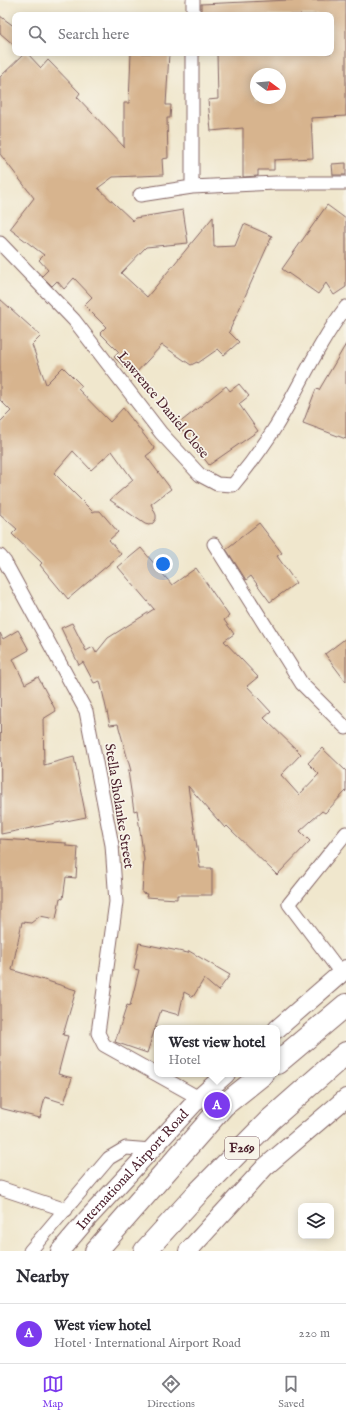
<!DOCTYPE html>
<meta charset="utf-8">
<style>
body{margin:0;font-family:"IM FELL English",serif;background:#f2f2f3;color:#2b2b33}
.controls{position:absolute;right:12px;bottom:12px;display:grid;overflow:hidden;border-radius:8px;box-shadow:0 2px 10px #0003}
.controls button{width:36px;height:36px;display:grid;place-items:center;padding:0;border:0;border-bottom:1px solid #e1e1e2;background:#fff;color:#2b2b33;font:20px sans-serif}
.compass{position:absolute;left:250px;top:68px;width:36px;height:36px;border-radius:50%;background:#fff;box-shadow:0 2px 10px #0003;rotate:106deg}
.you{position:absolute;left:163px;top:564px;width:14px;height:14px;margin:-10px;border:3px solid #fff;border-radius:50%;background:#1a73e8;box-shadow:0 0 0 6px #1a73e833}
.badge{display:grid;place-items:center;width:26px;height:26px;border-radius:50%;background:#7c3aed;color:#fff;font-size:13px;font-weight:700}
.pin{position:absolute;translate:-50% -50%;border:2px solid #fff;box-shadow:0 1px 4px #0006}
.popup{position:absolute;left:154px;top:1025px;width:126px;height:52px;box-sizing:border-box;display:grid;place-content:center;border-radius:8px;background:#fff;filter:drop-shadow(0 1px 3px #0005);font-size:13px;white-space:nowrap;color:#7c7c81}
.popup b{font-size:15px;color:#2b2b33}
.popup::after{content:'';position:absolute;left:50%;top:100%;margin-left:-8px;border:8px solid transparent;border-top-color:#fff}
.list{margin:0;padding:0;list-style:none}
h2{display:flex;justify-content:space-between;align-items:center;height:52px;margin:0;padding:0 16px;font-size:17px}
h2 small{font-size:13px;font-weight:400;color:#7c7c81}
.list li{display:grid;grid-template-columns:26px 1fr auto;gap:12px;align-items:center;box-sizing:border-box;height:60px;padding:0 16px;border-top:1px solid #e1e1e2}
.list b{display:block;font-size:15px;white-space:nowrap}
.list p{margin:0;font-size:13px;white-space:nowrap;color:#7c7c81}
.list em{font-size:13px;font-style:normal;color:#7c7c81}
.icon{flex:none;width:22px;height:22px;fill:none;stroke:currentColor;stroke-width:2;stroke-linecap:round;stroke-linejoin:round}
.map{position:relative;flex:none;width:346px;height:1251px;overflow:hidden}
.search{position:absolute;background:#fff;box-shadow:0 2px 10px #0003;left:12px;right:12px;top:12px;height:44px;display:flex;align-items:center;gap:10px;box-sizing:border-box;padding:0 14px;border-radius:8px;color:#7c7c81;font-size:15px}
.sheet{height:112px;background:#fff}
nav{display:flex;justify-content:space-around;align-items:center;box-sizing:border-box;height:56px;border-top:1px solid #e1e1e2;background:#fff;font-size:11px;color:#7c7c81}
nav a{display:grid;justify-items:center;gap:2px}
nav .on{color:#7c3aed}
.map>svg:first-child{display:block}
.building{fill:#d7b48e;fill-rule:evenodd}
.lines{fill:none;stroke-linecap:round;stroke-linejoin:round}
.street-casing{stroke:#846564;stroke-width:15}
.secondary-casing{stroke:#846564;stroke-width:20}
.highway-casing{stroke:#846564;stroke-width:24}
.street{stroke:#fff;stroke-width:13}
.secondary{stroke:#fff;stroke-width:18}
.highway{stroke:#fff;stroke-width:22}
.labels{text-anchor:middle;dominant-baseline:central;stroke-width:3.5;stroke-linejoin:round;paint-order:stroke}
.shield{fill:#f7f3e8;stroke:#7e5f64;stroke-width:1}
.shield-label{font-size:13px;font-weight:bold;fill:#4a1f2b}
.street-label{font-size:14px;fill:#4a1f2b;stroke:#f7f3e8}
</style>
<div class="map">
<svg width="346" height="1251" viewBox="0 0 346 1251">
<rect width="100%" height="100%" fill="#f7f3e8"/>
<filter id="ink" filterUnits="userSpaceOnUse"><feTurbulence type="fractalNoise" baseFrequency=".025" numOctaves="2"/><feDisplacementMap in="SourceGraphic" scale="8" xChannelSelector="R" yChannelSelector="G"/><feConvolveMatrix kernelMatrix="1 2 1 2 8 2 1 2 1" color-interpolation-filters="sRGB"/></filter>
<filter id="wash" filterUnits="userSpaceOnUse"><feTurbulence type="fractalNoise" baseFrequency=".012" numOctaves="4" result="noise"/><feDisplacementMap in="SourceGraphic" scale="16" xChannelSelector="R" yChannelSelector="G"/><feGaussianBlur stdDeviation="0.9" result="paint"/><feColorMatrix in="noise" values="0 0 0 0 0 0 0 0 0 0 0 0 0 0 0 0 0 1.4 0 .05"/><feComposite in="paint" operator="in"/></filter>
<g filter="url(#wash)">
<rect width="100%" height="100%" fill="#f0e7cd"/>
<g id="blocks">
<path class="building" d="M 290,0 L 346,0 L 346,116 L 311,118 L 313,158 L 274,160 L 274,170 L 258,170 L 258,176 L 243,177 L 243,128 L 211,131 L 208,100 L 218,99 L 217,53 L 331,53 L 331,15 L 201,15 L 201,4 ZM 256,74 L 280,74 L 280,98 L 256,98 Z
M 0,16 L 15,27 L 15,46 L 0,33 Z
M 25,53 L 27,53 L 41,68 L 48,60 L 80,93 L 77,97 L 124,147 L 124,103 L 129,103 L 131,53 L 169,53 L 166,105 L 171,105 L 170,118 L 167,118 L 168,158 L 162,159 L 163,175 L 113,177 L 98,188 L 133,221 L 135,218 L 183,210 L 188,243 L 146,247 L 121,273 L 147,297 L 213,217 L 214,247 L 235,246 L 244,224 L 272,236 L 229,332 L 239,342 L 224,355 L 218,349 L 198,363 L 197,362 L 191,365 L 162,345 L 133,376 L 114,357 L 119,352 L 100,333 L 106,327 L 84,305 L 92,297 L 74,278 L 64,289 L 57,281 L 52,286 L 42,276 L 48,270 L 39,260 L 44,255 L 10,229 L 34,198 L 0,154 L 0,77 Z
M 346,163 L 346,175 L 333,175 L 332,164 Z
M 327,205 L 346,219 L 346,287 L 334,295 L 326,283 L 318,294 L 282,269 Z
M 0,299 L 41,336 L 32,345 L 46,384 L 63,367 L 82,386 L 78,389 L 110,422 L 123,408 L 155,449 L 146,456 L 171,489 L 151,504 L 156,515 L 156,519 L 153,523 L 149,525 L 145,524 L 110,500 L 133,480 L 112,451 L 91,470 L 73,451 L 54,473 L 93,512 L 95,511 L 100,511 L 118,532 L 109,540 L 121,554 L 68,599 L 40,565 L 42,563 L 12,534 L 17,529 L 0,514 L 0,422 L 11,411 L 0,400 Z
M 346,344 L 346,439 L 303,423 L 316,389 L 319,390 Z
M 239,384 L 249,396 L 239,404 L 258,431 L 209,465 L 178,424 L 226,386 L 230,391 Z
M 259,523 L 282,553 L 277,556 L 296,583 L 270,602 L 251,576 L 246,580 L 226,549 Z
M 141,548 L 172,585 L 196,568 L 229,616 L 224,620 L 234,634 L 224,641 L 258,677 L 247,686 L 271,712 L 264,718 L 301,754 L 281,775 L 299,795 L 319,774 L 308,763 L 322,748 L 346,771 L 346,791 L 325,813 L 322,811 L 300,831 L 310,841 L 277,875 L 227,826 L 225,828 L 188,786 L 200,868 L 212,868 L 212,895 L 177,895 L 177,899 L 146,897 L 147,894 L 142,893 L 144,859 L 137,810 L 134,811 L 128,771 L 131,771 L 118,724 L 110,725 L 100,681 L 94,683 L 83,662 L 79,665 L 61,628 L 72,623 L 86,651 L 93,647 L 96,653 L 108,638 L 154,609 L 118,567 Z
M 18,630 L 29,650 L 13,659 L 25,684 L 38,677 L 56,711 L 43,719 L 44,765 L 74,757 L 86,817 L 1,834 L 0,633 L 3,639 Z
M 346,638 L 346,682 L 325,654 Z
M 0,839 L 66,843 L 66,846 L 78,847 L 76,878 L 66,877 L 63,899 L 60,898 L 56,919 L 40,916 L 31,923 L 22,922 L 12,970 L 76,990 L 63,1035 L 68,1036 L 58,1074 L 72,1078 L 64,1103 L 45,1097 L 40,1118 L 0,1108 Z
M 139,943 L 188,953 L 189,951 L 230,975 L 218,991 L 204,979 L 193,997 L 184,992 L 179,1015 L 161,1010 L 147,1053 L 115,1042 L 127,1005 L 130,1006 L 139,970 L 134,969 Z"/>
</g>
</g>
<g filter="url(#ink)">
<use href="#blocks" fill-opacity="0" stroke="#846564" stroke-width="1"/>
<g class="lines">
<defs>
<path id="street" d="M 193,15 L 193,0
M 192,53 L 192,187
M 140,195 L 192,187 L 276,183 L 346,183
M 0,243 L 74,320 L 161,433 L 200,475 L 217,484 L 233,485 C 249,466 263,447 276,426 C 300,386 318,344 346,307
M 214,544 L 302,684 L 346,728
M 0,556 L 5,562 L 86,711 L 112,845 L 116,902 L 98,1033 L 104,1045 L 199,1098
M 341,973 L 289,904 L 346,833
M 0,1188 L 66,1210
M 30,1251 L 109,1158 L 126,1148 L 151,1150"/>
<g id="secondary">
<path d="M 277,1029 L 346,969"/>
<path id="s1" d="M 60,1251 L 88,1218 L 199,1098 L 226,1074"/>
<path d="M 188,1251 L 265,1167 L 346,1098"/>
</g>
<path id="highway" d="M 277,1063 L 346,1005
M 96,1251 L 223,1106 L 263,1074
M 145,1251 L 197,1194 L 270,1120 L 346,1053"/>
</defs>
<use href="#street" class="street-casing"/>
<use href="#secondary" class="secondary-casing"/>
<use href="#highway" class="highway-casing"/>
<use href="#street" class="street"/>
<use href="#secondary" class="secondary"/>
<use href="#highway" class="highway"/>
</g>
</g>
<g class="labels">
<rect class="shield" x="225" y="1137" width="34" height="22" rx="3"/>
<g class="shield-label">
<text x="242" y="1148">F269</text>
</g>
<g class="street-label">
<text transform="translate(163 405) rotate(50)">Lawrence Daniel Close</text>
<text transform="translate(119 806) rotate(81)">Stella Sholanke Street</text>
<text stroke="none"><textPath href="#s1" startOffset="109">International Airport Road</textPath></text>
</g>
</g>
</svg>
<div class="controls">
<button><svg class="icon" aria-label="layers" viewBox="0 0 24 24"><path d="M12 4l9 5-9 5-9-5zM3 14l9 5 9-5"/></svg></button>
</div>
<svg class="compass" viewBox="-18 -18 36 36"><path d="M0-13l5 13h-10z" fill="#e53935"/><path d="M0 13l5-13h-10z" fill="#7c7c81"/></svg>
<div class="you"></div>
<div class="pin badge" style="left:217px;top:1105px">A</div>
<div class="popup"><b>West view hotel</b>Hotel</div>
<div class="search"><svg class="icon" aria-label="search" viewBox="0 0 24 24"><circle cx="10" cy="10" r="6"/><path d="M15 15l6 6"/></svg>Search here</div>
</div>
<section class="sheet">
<h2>Nearby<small></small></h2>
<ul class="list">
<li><span class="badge">A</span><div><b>West view hotel</b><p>Hotel · International Airport Road</p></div><em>220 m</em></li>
</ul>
</section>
<nav>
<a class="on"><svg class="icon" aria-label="map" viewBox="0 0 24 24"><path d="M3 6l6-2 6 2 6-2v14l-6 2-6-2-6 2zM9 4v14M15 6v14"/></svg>Map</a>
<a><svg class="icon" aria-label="directions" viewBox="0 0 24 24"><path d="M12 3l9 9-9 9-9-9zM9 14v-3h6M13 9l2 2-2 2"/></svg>Directions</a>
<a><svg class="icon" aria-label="saved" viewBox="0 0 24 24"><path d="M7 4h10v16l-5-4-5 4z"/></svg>Saved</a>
</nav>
